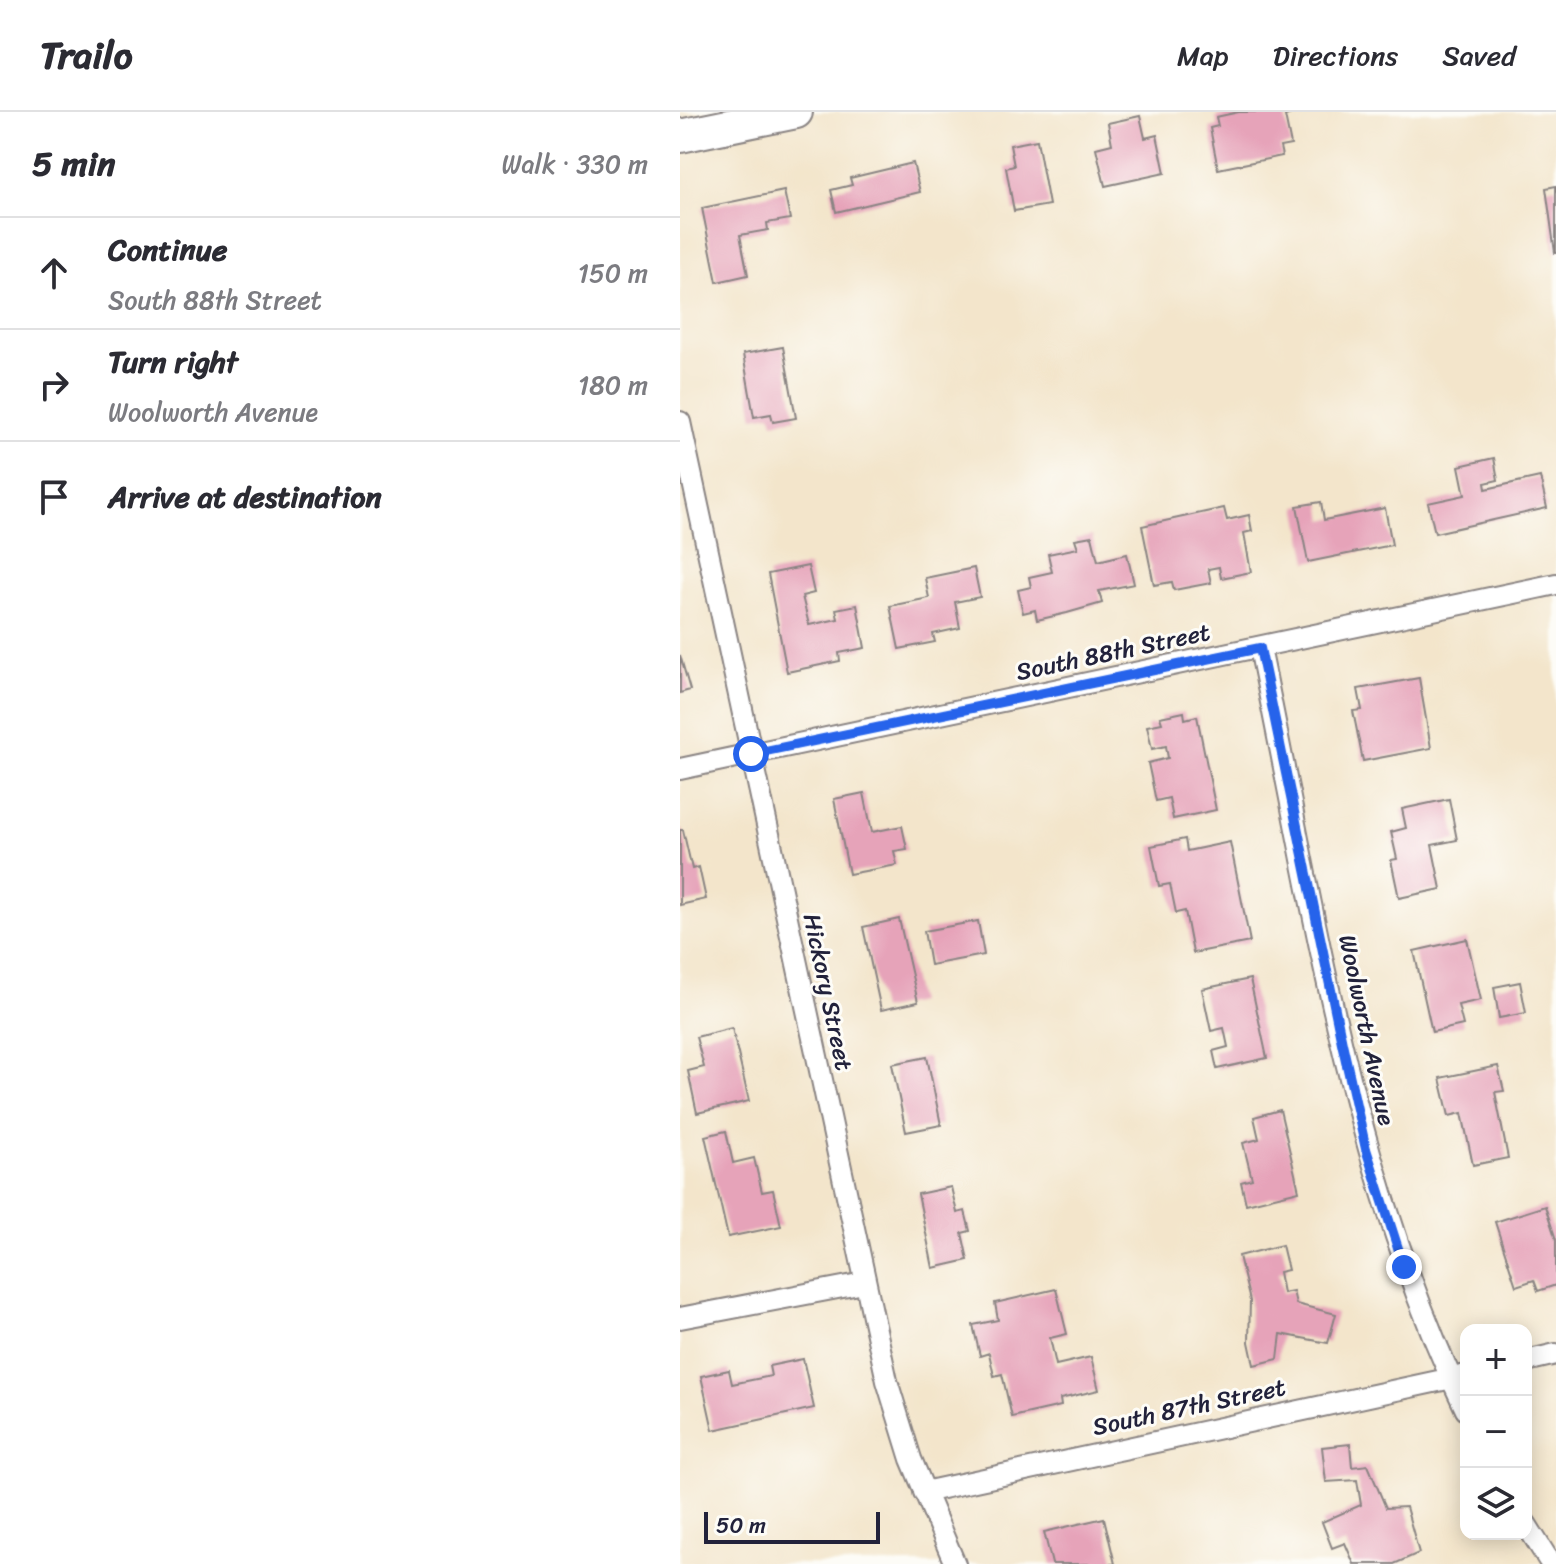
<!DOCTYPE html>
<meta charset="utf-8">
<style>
body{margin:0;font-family:Sriracha,sans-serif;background:#f7f7f7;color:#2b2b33}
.controls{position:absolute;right:24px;bottom:24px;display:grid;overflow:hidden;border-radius:16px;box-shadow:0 4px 20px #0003}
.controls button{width:72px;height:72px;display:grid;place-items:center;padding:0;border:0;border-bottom:2px solid #e1e1e2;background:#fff;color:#2b2b33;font:40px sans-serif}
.scale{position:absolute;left:24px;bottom:20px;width:176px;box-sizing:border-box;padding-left:8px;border:4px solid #22223b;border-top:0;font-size:22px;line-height:28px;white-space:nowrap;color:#22223b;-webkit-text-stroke:6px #fdfcf7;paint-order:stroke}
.stop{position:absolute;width:24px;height:24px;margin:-18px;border:6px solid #2563eb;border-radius:50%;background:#fff}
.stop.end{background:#2563eb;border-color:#fff;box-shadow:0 2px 8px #0008}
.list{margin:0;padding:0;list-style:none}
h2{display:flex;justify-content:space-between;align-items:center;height:104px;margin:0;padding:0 32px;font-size:34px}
h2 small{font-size:26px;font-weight:400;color:#7c7c81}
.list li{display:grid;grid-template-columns:52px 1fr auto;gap:24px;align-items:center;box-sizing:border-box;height:112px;padding:0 32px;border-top:2px solid #e1e1e2}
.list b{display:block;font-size:30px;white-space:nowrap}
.list p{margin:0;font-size:26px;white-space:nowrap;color:#7c7c81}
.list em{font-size:26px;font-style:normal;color:#7c7c81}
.icon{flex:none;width:44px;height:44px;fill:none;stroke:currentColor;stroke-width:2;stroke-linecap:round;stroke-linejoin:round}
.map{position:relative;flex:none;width:876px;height:1452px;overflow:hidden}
header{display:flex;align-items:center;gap:48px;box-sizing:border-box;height:112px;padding:0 40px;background:#fff;border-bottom:2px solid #e1e1e2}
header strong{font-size:38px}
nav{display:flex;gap:44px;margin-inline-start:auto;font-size:28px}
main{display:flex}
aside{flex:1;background:#fff}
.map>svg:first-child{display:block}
.building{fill:#e6a3b9}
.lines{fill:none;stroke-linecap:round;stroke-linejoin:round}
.street-casing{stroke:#8a8483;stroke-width:24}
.primary-casing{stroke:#8a8483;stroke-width:36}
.street{stroke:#fff;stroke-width:20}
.primary{stroke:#fff;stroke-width:32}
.route{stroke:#2563eb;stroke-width:10}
.labels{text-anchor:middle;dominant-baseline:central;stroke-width:6;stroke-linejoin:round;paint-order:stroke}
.street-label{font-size:24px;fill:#22223b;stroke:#fdfcf7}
</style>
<header>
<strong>Trailo</strong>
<nav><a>Map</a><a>Directions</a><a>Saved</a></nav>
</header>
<main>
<aside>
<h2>5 min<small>Walk · 330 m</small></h2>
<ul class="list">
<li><svg class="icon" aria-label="ahead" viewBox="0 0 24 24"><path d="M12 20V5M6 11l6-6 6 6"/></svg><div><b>Continue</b><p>South 88th Street</p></div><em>150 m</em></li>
<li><svg class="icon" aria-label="right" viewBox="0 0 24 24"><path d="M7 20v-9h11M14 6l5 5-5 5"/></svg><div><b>Turn right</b><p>Woolworth Avenue</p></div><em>180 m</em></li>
<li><svg class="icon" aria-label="arrive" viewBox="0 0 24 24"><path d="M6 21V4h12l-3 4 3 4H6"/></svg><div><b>Arrive at destination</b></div></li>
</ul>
</aside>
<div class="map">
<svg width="876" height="1452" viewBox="0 0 876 1452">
<rect width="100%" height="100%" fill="#fdfcf7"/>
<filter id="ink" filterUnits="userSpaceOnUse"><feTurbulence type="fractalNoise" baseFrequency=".0125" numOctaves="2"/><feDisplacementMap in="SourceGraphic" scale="16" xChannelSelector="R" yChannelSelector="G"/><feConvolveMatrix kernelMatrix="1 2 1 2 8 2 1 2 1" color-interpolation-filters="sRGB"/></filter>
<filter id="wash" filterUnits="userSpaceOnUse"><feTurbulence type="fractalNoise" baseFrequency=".006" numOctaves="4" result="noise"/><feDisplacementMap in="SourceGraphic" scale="32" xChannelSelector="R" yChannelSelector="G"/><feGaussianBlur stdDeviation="1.8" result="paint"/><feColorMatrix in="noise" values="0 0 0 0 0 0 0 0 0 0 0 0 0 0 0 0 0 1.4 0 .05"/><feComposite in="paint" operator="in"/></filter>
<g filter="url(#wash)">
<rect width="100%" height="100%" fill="#f3e5cb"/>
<g id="blocks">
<path class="building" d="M 559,0 L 617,0 L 605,4 L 611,33 L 600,35 L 602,44 L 538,57 L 530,16 L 538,14 L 536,5 Z
M 460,4 L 465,26 L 477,23 L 485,61 L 425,74 L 416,36 L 432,32 L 428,11 Z
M 357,28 L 369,93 L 334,99 L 326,56 L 334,54 L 330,33 Z
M 233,51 L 240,80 L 156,100 L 151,78 L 172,73 L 170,66 Z
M 876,74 L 876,141 L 875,141 L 866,76 Z
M 104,79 L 110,107 L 87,111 L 88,118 L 60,123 L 68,163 L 37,170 L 22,96 Z
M 103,235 L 116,306 L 93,310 L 91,302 L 74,305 L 63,242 Z
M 814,346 L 818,368 L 805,371 L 806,377 L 860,365 L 867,396 L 755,421 L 748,391 L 785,383 L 779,354 Z
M 641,390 L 644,408 L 705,396 L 712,433 L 628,450 L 617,394 Z
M 544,396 L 547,408 L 569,403 L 572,419 L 564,421 L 571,460 L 541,466 L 539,455 L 528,457 L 531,471 L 494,478 L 492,470 L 474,473 L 462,414 Z
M 412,424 L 418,449 L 447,442 L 454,472 L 419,479 L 422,491 L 387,501 L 357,508 L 355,498 L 343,501 L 338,478 L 351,475 L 349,465 L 372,460 L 368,442 L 398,436 L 395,427 Z
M 128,454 L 134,481 L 122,484 L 129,513 L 158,507 L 156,497 L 177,493 L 185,536 L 159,541 L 160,549 L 107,560 L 88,462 Z
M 294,456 L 300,485 L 275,490 L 280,516 L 253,522 L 255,530 L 219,537 L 210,494 L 249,486 L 245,466 Z
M 0,543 L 10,578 L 0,581 Z
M 739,566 L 751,636 L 683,649 L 673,599 L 682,598 L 678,577 Z
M 504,600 L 505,607 L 517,604 L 536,698 L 493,707 L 489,686 L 476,689 L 468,651 L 488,646 L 486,634 L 472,637 L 467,614 L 482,611 L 480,605 Z
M 184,681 L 192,720 L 222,714 L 227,737 L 214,739 L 217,753 L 169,762 L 154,687 Z
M 769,687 L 777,728 L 752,733 L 761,777 L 719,786 L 711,748 L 717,747 L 711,720 L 726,716 L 722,697 Z
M 0,718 L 3,718 L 12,757 L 19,755 L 26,787 L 0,793 Z
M 505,727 L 507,739 L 550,730 L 570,830 L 513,841 L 505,799 L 496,801 L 490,772 L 479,774 L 471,734 Z
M 219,807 L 238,890 L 201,898 L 183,815 Z
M 298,809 L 304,843 L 250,853 L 244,819 Z
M 787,827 L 801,888 L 778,893 L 783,913 L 752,920 L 734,839 Z
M 570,867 L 587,946 L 537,957 L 533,939 L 548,935 L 544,916 L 531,919 L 522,877 Z
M 840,870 L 846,901 L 819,906 L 814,875 Z
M 52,916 L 69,989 L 17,1001 L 8,959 L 24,955 L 16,925 Z
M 247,945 L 261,1013 L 226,1020 L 212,952 Z
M 818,954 L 824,979 L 815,980 L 828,1046 L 793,1053 L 782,1001 L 769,1004 L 760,966 Z
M 600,998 L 619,1079 L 566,1092 L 561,1070 L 572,1067 L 563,1031 L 579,1027 L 574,1005 Z
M 46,1019 L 53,1051 L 74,1046 L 82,1080 L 93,1078 L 101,1114 L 48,1125 L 25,1024 Z
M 271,1075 L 277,1101 L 285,1099 L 290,1119 L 282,1121 L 288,1148 L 253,1156 L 238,1082 Z
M 865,1094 L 876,1128 L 876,1173 L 858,1179 L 854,1168 L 836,1174 L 815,1110 Z
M 602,1133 L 608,1158 L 599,1160 L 603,1181 L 613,1179 L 616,1192 L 656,1202 L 648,1231 L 601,1222 L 598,1247 L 574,1253 L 569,1230 L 570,1189 L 559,1144 Z
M 376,1177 L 387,1222 L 370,1226 L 376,1253 L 411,1245 L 419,1278 L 380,1287 L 381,1294 L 332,1305 L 322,1262 L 314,1264 L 309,1241 L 300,1244 L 293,1213 L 318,1208 L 315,1191 Z
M 123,1247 L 134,1296 L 33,1318 L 21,1264 L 49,1258 L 52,1272 L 91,1264 L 89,1254 Z
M 670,1332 L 672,1355 L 688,1353 L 706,1396 L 726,1395 L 739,1441 L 714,1452 L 674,1452 L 665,1431 L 652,1436 L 642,1410 L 681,1393 L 677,1368 L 646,1370 L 642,1335 Z
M 424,1406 L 435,1452 L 372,1452 L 364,1420 Z"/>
</g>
</g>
<g filter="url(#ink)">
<use href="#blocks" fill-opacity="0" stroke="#8a8483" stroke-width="2"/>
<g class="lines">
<defs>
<path id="street" d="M 0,310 L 207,1269 L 231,1347 L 275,1452
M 580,536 C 634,795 670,1058 786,1298
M 0,657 L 876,472
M 0,1206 L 184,1171
M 846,1249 L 876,1242
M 244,1380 L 786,1263
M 846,1412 L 871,1452"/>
<path id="primary" d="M 0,24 L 116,0"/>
</defs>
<use href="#street" class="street-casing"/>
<use href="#primary" class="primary-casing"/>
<use href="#street" class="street"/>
<use href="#primary" class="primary"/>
</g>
</g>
<g class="lines" filter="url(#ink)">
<path class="route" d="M 71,642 L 580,536 L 662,931 L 686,1037 L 724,1155"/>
</g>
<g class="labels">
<g class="street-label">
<text transform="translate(433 540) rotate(-12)">South 88th Street</text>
<text transform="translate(148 880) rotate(78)">Hickory Street</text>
<text transform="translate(687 918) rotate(78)">Woolworth Avenue</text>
<text transform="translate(509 1295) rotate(-12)">South 87th Street</text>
</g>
</g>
</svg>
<div class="controls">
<button>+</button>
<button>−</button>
<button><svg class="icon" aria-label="layers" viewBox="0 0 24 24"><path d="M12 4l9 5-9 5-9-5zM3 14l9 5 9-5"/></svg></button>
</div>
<div class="scale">50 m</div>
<div class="stop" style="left:71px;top:642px"></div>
<div class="stop end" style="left:724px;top:1155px"></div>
</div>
</main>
